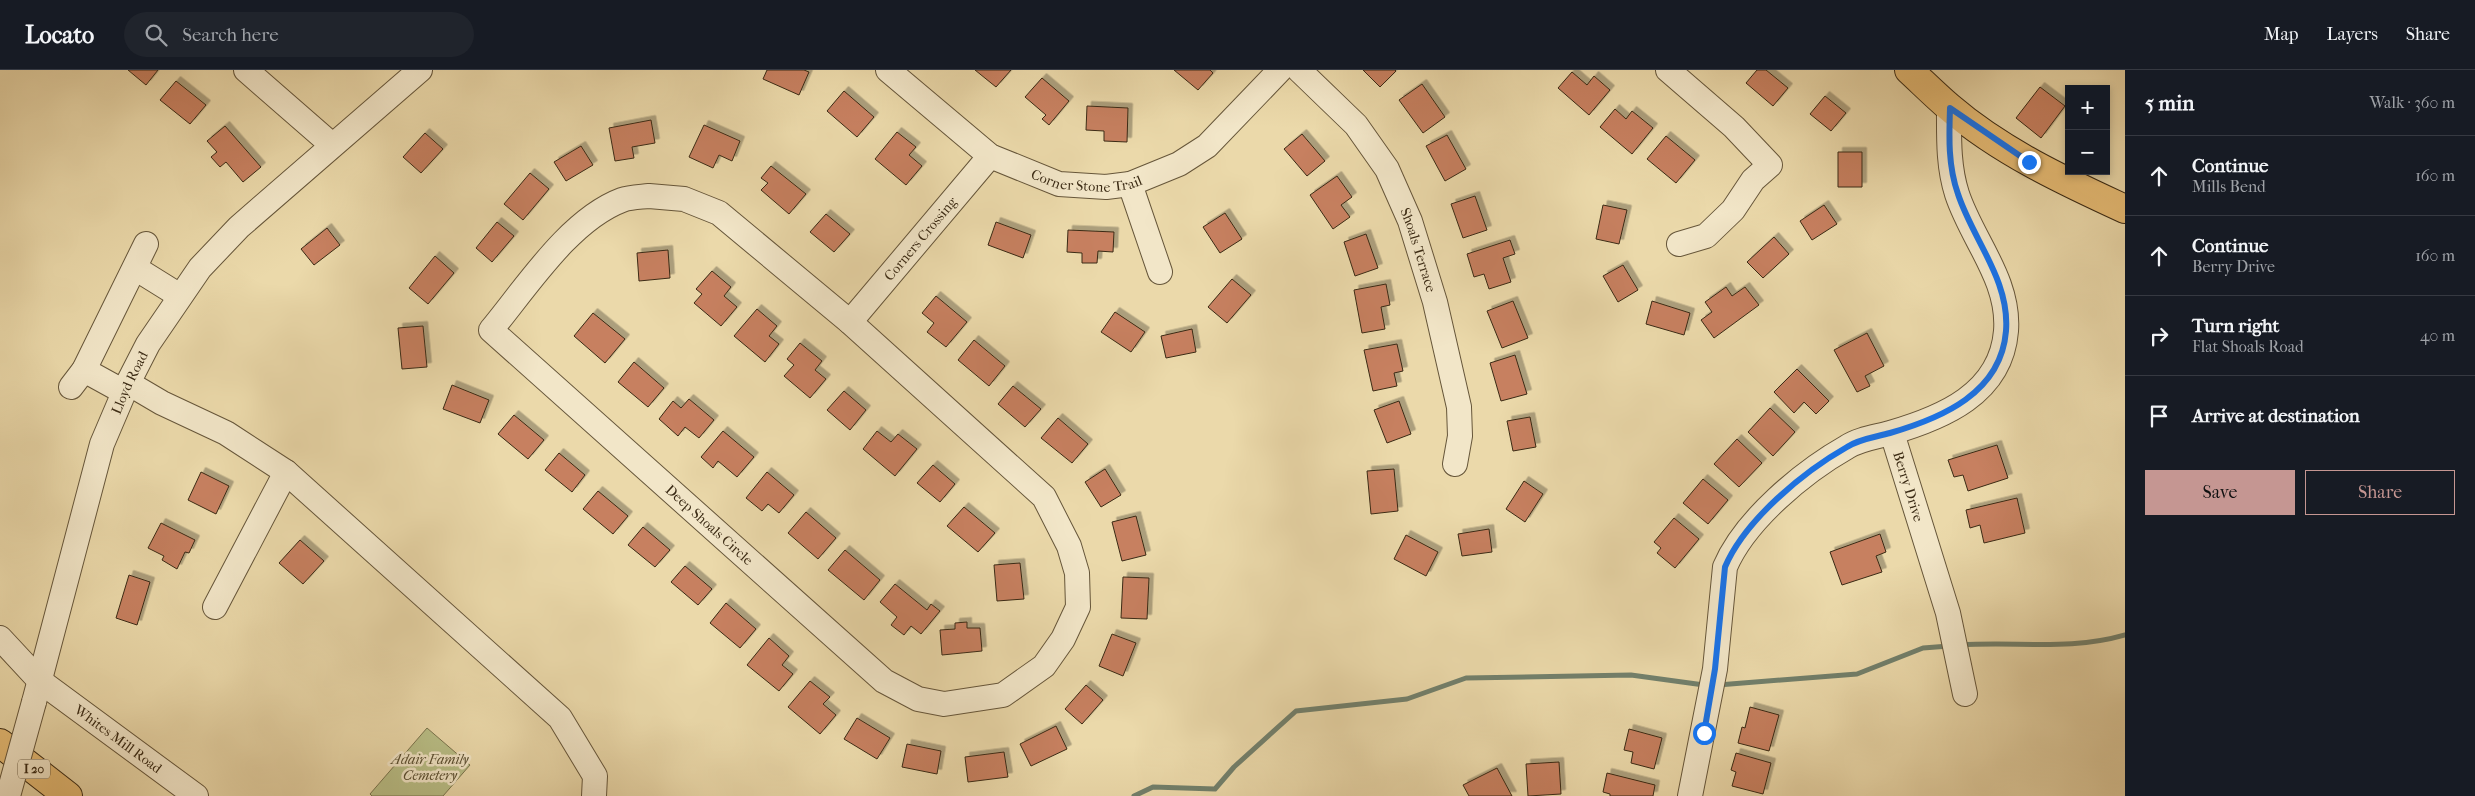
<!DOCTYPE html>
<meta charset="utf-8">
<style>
body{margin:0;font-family:"IM FELL French Canon",serif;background:#20242c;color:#f1f3f6}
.controls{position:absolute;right:15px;top:15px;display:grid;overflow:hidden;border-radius:0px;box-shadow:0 2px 8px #0003}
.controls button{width:45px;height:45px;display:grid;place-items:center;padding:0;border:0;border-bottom:1px solid #363941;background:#171b24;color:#f1f3f6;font:25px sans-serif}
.stop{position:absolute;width:15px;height:15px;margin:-11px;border:4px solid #1a73e8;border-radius:50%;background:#fff}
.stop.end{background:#1a73e8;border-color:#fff;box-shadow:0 1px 5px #0008}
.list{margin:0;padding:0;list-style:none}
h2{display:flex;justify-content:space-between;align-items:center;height:65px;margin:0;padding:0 20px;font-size:21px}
h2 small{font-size:16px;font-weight:400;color:#9ea1a6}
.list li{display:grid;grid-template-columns:32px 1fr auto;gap:15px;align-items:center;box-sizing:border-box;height:80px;padding:0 20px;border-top:1px solid #363941}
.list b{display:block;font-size:19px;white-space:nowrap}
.list p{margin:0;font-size:16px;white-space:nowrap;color:#9ea1a6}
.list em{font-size:16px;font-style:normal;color:#9ea1a6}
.actions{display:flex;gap:10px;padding:15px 20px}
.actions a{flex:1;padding:11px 0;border:1px solid #c59692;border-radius:0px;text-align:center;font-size:18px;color:#c59692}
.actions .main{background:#c59692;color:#111}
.icon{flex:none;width:28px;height:28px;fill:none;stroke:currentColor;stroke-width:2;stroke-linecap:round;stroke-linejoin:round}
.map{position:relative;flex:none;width:2125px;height:726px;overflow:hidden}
header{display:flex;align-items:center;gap:30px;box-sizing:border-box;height:70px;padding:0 25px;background:#171b24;border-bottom:1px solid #363941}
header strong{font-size:24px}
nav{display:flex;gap:28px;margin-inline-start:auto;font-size:18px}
.search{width:350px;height:45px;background:#20242c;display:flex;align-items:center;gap:12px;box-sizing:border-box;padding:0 18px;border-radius:28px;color:#9ea1a6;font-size:19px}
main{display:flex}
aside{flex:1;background:#171b24}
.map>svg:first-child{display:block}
.green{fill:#b9bf87;stroke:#7a744e}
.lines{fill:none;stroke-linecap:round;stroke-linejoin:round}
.stream{stroke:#72806c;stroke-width:5}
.building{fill:#c78061;stroke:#3a2a14;filter:url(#shadow)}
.minor-casing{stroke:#66563a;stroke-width:26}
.major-casing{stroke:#3a2a14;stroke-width:30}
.highway-casing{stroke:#3a2a14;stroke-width:30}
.minor{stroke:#f2e6c8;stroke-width:24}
.major{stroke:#e6bc75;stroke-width:28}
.highway{stroke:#e6bc75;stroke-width:28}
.minor-bridge-casing{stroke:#66563a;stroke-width:26;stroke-linecap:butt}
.minor-bridge{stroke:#f2e6c8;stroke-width:24}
.route{stroke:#1a73e8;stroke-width:6}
.labels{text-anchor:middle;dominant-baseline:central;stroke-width:5;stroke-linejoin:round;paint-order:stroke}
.shield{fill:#f2e6c8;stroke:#71624a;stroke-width:1}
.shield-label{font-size:12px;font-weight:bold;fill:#3a2a14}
.street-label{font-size:14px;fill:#3a2a14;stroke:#f2e6c8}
.park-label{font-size:14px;font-style:italic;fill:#5a4f31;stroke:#f2e6c8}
</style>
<header>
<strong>Locato</strong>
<div class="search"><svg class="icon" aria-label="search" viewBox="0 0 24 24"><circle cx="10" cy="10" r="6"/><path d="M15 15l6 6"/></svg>Search here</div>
<nav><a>Map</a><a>Layers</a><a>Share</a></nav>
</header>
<main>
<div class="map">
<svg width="2125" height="726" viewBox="0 0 2125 726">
<defs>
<filter id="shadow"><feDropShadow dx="4.5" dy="-4.5" stdDeviation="0" flood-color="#0004"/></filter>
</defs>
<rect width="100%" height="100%" fill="#ebd9aa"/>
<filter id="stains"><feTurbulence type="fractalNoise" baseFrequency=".004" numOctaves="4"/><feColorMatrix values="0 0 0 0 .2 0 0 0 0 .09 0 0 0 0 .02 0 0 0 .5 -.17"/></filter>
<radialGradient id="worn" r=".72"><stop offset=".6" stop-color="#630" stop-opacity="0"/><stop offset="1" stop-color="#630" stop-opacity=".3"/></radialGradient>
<path class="green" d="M 427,658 L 470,695 L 443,726 L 372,726 L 370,724 Z"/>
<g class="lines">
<path class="stream" d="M 1960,575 C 2015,571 2071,581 2125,565
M 1718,615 L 1857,604 L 1923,578 L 1949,576
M 1134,726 L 1153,717 L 1215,719 L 1234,697 L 1296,641 L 1407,629 L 1466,608 L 1631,605 L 1704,615"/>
</g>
<path class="building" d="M 128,0 L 158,0 L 146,15 Z
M 767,0 L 804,0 L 809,2 L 799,25 L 763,9 Z
M 975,0 L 1011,0 L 996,17 Z
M 1174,0 L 1210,0 L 1213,3 L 1198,20 Z
M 1363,0 L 1395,0 L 1396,1 L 1380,17 Z
M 1757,0 L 1766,0 L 1788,18 L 1773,36 L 1746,13 Z
M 1572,2 L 1587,15 L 1594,6 L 1610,20 L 1589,45 L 1558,18 Z
M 1042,8 L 1069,31 L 1049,55 L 1042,49 L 1046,45 L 1025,27 Z
M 176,11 L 206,35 L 190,54 L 160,30 Z
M 1422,14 L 1445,47 L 1423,63 L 1399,30 Z
M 2040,17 L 2065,36 L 2041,68 L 2016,48 Z
M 844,21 L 874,47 L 857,67 L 827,41 Z
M 1825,26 L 1846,43 L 1831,61 L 1810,44 Z
M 1087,36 L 1128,38 L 1127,72 L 1104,71 L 1104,61 L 1086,60 Z
M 1615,39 L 1626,49 L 1632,41 L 1653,58 L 1632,84 L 1600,57 Z
M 651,50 L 655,73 L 632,77 L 634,88 L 615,91 L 609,58 Z
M 704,55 L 740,71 L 732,91 L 719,85 L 713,98 L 689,87 Z
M 225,56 L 261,97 L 243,112 L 226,92 L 220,97 L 211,87 L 217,82 L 207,71 Z
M 897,62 L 916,77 L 909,85 L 922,96 L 906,115 L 875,89 Z
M 425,63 L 443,79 L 421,103 L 403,87 Z
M 1302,64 L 1325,91 L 1307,106 L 1284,79 Z
M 1447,65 L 1466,99 L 1445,111 L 1426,76 Z
M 1666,66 L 1695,90 L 1676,113 L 1647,89 Z
M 581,76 L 593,95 L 566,111 L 554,92 Z
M 1838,82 L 1862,82 L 1862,117 L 1838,117 Z
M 771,96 L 806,124 L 789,144 L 761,120 L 768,113 L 761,108 Z
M 530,103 L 549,119 L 523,150 L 504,134 Z
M 1337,106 L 1352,127 L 1341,135 L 1350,147 L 1333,159 L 1310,125 Z
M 1475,126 L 1487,160 L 1463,168 L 1451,134 Z
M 1603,135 L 1627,140 L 1619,174 L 1596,169 Z
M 1824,135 L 1837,154 L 1812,170 L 1800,151 Z
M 1225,143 L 1242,169 L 1220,183 L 1203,157 Z
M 826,144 L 850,164 L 834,182 L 810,162 Z
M 497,152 L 514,166 L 492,192 L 476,178 Z
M 996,152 L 1031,165 L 1023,188 L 988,175 Z
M 327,158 L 340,175 L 314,195 L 301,179 Z
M 1068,160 L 1114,162 L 1113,182 L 1098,181 L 1097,193 L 1082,193 L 1082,183 L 1067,182 Z
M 1366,164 L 1378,198 L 1355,206 L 1344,172 Z
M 1774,167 L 1789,184 L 1763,208 L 1747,192 Z
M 1510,170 L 1515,184 L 1503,188 L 1511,212 L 1489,219 L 1484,204 L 1474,207 L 1467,184 Z
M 668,180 L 670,208 L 639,211 L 637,183 Z
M 435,186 L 454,203 L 428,234 L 409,218 Z
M 1623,195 L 1638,220 L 1618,232 L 1603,206 Z
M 712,201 L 731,217 L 724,226 L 737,237 L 721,256 L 694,233 L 702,224 L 696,219 Z
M 1232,209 L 1251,225 L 1227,253 L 1208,237 Z
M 1386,214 L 1390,235 L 1381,237 L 1385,259 L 1362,263 L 1354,220 Z
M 1726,217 L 1732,226 L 1745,217 L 1759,235 L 1714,268 L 1701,250 L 1712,242 L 1705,232 Z
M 936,226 L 967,252 L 946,277 L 927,262 L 934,253 L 922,243 Z
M 1513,231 L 1528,268 L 1502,278 L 1487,241 Z
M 1652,231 L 1690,243 L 1684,265 L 1646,254 Z
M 757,239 L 777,256 L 769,266 L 779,274 L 765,292 L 734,266 Z
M 1115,242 L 1145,262 L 1131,282 L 1101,262 Z
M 593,243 L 625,269 L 605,293 L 574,266 Z
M 423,256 L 427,297 L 402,299 L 398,258 Z
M 1192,259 L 1196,282 L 1166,288 L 1161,266 Z
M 1867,263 L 1884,296 L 1865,306 L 1870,316 L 1857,322 L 1834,280 Z
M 974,270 L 1005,296 L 989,316 L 958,290 Z
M 800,273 L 822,291 L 815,300 L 826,309 L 810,328 L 784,306 L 794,295 L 787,289 Z
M 1397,274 L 1403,301 L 1394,303 L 1397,316 L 1373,321 L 1364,280 Z
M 1515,285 L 1527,324 L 1501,331 L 1490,293 Z
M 634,292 L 664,318 L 648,337 L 618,312 Z
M 1797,299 L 1829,331 L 1816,344 L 1804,332 L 1794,343 L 1774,322 Z
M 452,315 L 489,330 L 480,353 L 443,339 Z
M 1013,316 L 1041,339 L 1025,357 L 998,334 Z
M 844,321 L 866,340 L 850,360 L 827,340 Z
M 689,329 L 714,350 L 699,368 L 685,357 L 678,366 L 659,349 L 673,331 L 681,338 Z
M 1399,331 L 1411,364 L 1387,373 L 1374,340 Z
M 1770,338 L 1795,362 L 1773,386 L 1748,362 Z
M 514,345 L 544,370 L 528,389 L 498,364 Z
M 1530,347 L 1536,377 L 1513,381 L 1507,351 Z
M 1058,348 L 1088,374 L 1072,393 L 1041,368 Z
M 723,361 L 754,387 L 737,407 L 718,391 L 713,398 L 701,387 Z
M 877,361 L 891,372 L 898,364 L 917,379 L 895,406 L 863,379 Z
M 1737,369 L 1762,393 L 1739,417 L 1714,394 Z
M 1997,375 L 2008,408 L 1968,421 L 1963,405 L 1954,407 L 1948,390 Z
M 559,383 L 585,405 L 572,422 L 545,400 Z
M 933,395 L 955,414 L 940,432 L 917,413 Z
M 1105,399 L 1121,425 L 1101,437 L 1085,412 Z
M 1394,399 L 1398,441 L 1371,444 L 1367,401 Z
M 201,402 L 229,416 L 216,444 L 188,430 Z
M 767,402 L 794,425 L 779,443 L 768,434 L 762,441 L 746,428 Z
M 1703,409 L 1728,430 L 1708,454 L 1683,433 Z
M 1524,411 L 1543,424 L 1525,452 L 1506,439 Z
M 598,421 L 628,446 L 613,464 L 583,439 Z
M 2017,428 L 2025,463 L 1984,473 L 1980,455 L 1970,458 L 1966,440 Z
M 964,437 L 995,463 L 978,482 L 947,456 Z
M 806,442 L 836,468 L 818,489 L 788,463 Z
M 1136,446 L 1146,485 L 1122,491 L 1112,452 Z
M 1674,448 L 1699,469 L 1675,498 L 1657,483 L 1661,478 L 1654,472 Z
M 161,453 L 195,470 L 189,483 L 185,482 L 177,499 L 162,490 L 164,486 L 148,478 Z
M 643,457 L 670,480 L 655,497 L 628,475 Z
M 1489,459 L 1492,482 L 1462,486 L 1458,464 Z
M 1880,464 L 1886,482 L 1876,486 L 1882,502 L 1842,515 L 1830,482 Z
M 1406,465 L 1438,482 L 1426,506 L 1394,489 Z
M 300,470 L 324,491 L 303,514 L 279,493 Z
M 845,480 L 880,510 L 864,530 L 828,500 Z
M 1020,493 L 1024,529 L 997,531 L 994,495 Z
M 685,496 L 712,519 L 698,535 L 671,512 Z
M 129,505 L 150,512 L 137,555 L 116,548 Z
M 1123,507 L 1149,508 L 1147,549 L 1121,548 Z
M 895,514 L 927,540 L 931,534 L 940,541 L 921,564 L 911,556 L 904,565 L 891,555 L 897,547 L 880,532 Z
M 726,533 L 756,559 L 740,578 L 710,553 Z
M 967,552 L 967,558 L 980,558 L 982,581 L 942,585 L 940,560 L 955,559 L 955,553 Z
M 1112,564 L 1136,573 L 1123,606 L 1099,596 Z
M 769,568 L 789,586 L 782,595 L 793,604 L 779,621 L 747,595 Z
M 810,611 L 830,627 L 823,634 L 836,645 L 820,664 L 788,637 Z
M 1086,615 L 1103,630 L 1082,654 L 1065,639 Z
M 1750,637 L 1779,645 L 1769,681 L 1738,673 L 1742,657 L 1745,658 Z
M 857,648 L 890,668 L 877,689 L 844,669 Z
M 1056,656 L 1067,679 L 1031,696 L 1020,674 Z
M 1629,659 L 1662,668 L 1654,699 L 1631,693 L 1633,682 L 1624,680 Z
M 907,674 L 941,681 L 937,704 L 902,697 Z
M 1004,682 L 1008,707 L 968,712 L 965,687 Z
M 1736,683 L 1771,693 L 1763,724 L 1732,716 L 1736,702 L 1731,700 Z
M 1559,692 L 1561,724 L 1528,726 L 1526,694 Z
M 1497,698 L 1512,726 L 1469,726 L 1463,715 Z
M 1607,703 L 1655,715 L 1653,726 L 1610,726 L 1610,724 L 1603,722 Z"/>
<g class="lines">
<defs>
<g id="minor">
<path d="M 246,0 L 332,75"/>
<path id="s1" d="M 888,0 L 990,86 L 1059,114 L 1106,117 L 1130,114 L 1179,94 L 1207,76 L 1280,0"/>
<path id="s2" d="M 1299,0 L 1356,55 L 1387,99 L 1410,151 L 1435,232 L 1459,337 L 1460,366 L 1455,394"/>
<path d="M 1668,0 L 1734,57 L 1770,95 L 1753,110 L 1733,140 L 1706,166 L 1679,174"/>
<path d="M 1130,114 L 1160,202"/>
<path d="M 649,126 L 684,129 L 719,143 L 850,252 L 1044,427 L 1069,476 L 1077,503 L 1078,537 L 1063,569 L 1044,596 L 1003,625 L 944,634 L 918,629 L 884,611 L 491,260 C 526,218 569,150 622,130 C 630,127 640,127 649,126 Z"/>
<path d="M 135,198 L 180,226"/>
<path id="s3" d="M 850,252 L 990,86"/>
<path d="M 84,300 L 124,322"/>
<path d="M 128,313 L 162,333 L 226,363 L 286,402 L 560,648 L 595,706 L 594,726"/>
<path d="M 71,317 L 84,300 L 146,174"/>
<path id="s4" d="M 1892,363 L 1948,543 L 1965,624"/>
<path d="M 215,537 L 286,402"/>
<path id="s5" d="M 0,568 L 40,611 L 196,726"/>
<path id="s6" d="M 34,632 L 102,374 L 128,313 L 148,274 L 200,198 L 239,157 L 420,0"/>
<path d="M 1690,726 L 1715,599 L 1725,497 C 1745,450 1803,402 1847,377 C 1859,369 1876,367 1890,363 C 1942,348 2001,324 2006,261 C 2010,210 1972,170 1957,124 C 1948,96 1949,67 1949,38"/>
</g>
<path id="major" d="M 1909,0 C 1922,12 1935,25 1949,37 C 2000,81 2064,111 2125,139"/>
<path id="highway" d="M 0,673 L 68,726"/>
</defs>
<use href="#minor" class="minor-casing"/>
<use href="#major" class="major-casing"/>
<use href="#highway" class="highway-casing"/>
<use href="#minor" class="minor"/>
<use href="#major" class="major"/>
<use href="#highway" class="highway"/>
<defs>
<path id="minor-bridge" d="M 8,726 L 34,632"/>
</defs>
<use href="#minor-bridge" class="minor-bridge-casing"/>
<use href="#minor-bridge" class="minor-bridge"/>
</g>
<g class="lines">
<path class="route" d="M 1704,663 L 1715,599 L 1725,497 C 1745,450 1803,402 1847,377 C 1859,369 1876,367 1890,363 C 1942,348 2001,323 2006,261 C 2010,210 1973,170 1958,124 C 1948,96 1949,67 1950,38 L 2029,92"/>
</g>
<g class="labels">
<rect class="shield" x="18" y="689.5" width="32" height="19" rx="4"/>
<g class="shield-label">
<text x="34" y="699">I 20</text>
</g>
<g class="street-label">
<text stroke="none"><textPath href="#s1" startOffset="235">Corner Stone Trail</textPath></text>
<text stroke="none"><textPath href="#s3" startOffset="109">Corners Crossing</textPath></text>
<text stroke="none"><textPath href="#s2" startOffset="220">Shoals Terrace</textPath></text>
<text stroke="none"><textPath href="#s6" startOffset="334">Lloyd Road</textPath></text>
<text stroke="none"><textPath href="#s4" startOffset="56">Berry Drive</textPath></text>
<text transform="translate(709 455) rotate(42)">Deep Shoals Circle</text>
<text stroke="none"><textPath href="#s5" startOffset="156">Whites Mill Road</textPath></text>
</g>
<g class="park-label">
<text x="430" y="689">Adair Family<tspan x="430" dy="16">Cemetery</tspan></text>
</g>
</g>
<rect width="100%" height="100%" filter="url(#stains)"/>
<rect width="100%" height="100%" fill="url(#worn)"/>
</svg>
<div class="controls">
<button>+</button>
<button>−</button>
</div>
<div class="stop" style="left:1704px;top:663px"></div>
<div class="stop end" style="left:2029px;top:92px"></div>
</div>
<aside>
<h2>5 min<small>Walk · 360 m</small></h2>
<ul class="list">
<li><svg class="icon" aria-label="ahead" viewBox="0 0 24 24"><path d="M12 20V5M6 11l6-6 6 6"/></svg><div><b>Continue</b><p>Mills Bend</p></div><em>160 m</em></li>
<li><svg class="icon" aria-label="ahead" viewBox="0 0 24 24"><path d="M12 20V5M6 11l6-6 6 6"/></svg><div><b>Continue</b><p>Berry Drive</p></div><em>160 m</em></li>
<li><svg class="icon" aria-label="right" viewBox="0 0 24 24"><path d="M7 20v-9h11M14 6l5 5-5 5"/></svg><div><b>Turn right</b><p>Flat Shoals Road</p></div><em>40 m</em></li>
<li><svg class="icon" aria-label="arrive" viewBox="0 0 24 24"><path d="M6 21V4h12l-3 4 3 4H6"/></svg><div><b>Arrive at destination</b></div></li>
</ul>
<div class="actions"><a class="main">Save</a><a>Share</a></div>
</aside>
</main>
